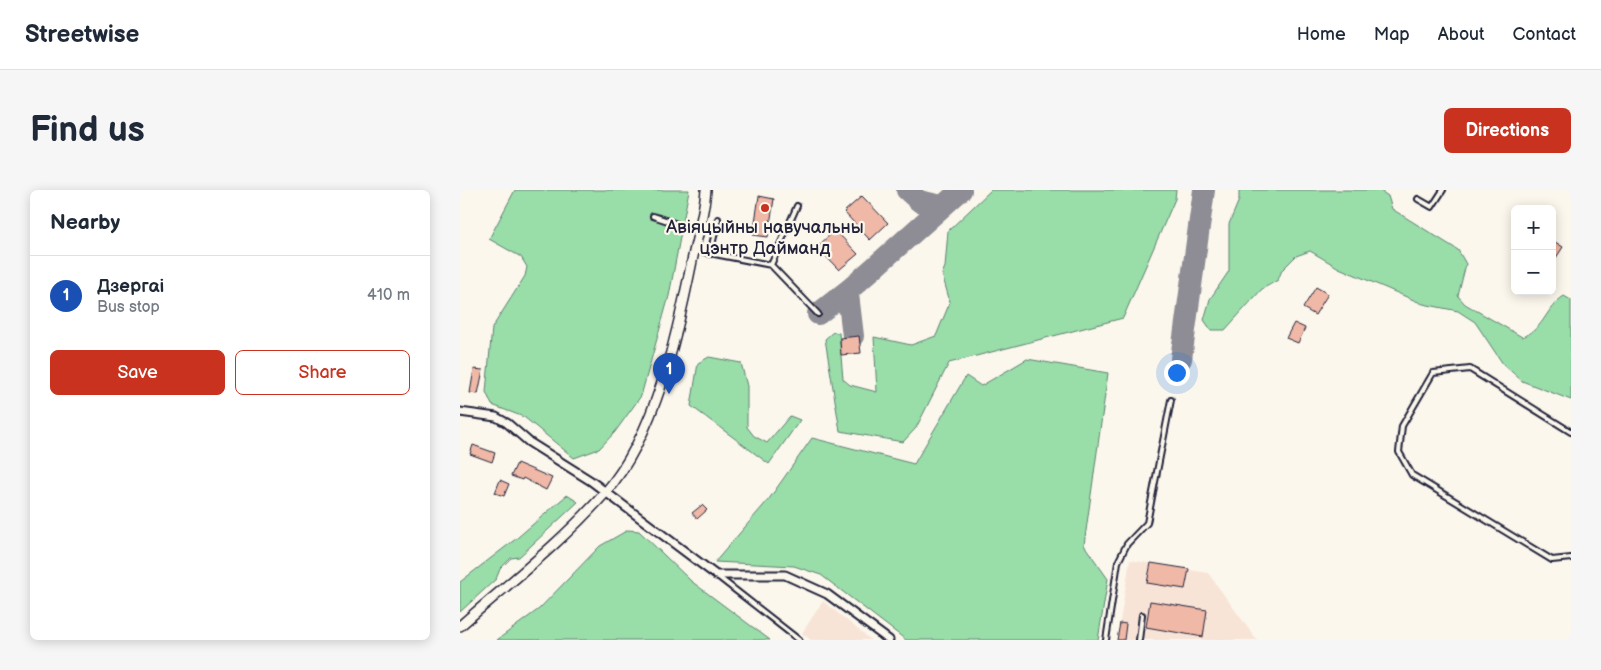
<!DOCTYPE html>
<meta charset="utf-8">
<style>
body{margin:0;font-family:"Balsamiq Sans",sans-serif;background:#f6f6f7;color:#1f2937}
.controls{position:absolute;right:15px;top:15px;display:grid;overflow:hidden;border-radius:8px;box-shadow:0 2px 12px #0003}
.controls button{width:45px;height:45px;display:grid;place-items:center;padding:0;border:0;border-bottom:1px solid #e0e1e3;background:#fff;color:#1f2937;font:25px sans-serif}
.you{position:absolute;left:716px;top:182px;width:18px;height:18px;margin:-12px;border:4px solid #fff;border-radius:50%;background:#1a73e8;box-shadow:0 0 0 8px #1a73e833}
.badge{display:grid;place-items:center;width:32px;height:32px;border-radius:50%;background:#c8321e;color:#fff;font-size:16px;font-weight:700}
.pin{position:absolute;translate:-50% -41px;filter:drop-shadow(0 1px 2px #0008)}
.pin::after{content:'';position:absolute;top:26px;width:18px;height:15px;background:inherit;clip-path:polygon(0 0,100% 0,50% 100%)}
.list{margin:0;padding:0;list-style:none}
h2{display:flex;justify-content:space-between;align-items:center;height:65px;margin:0;padding:0 20px;font-size:21px}
h2 small{font-size:16px;font-weight:400;color:#747a83}
.list li{display:grid;grid-template-columns:32px 1fr auto;gap:15px;align-items:center;box-sizing:border-box;height:80px;padding:0 20px;border-top:1px solid #e0e1e3}
.list b{display:block;font-size:19px;white-space:nowrap}
.list p{margin:0;font-size:16px;white-space:nowrap;color:#747a83}
.list em{font-size:16px;font-style:normal;color:#747a83}
.actions{display:flex;gap:10px;padding:15px 20px}
.actions a{flex:1;padding:11px 0;border:1px solid #c8321e;border-radius:8px;text-align:center;font-size:18px;color:#c8321e}
.actions .main{background:#c8321e;color:#fff}
.map{position:relative;flex:none;width:1111px;height:450px;overflow:hidden;border-radius:8px}
header{display:flex;align-items:center;gap:30px;box-sizing:border-box;height:70px;padding:0 25px;background:#fff;border-bottom:1px solid #e0e1e3}
header strong{font-size:24px}
nav{display:flex;gap:28px;margin-inline-start:auto;font-size:18px}
.intro{display:flex;align-items:center;justify-content:space-between;box-sizing:border-box;height:120px;padding:0 30px}
h1{margin:0;font-size:35px}
.button{padding:12px 22px;border-radius:8px;background:#c8321e;color:#fff;font-size:18px;font-weight:700}
main{display:flex;gap:30px;padding:0 30px}
aside{flex:1;background:#fff;border-radius:8px;box-shadow:0 2px 12px #0003}
.map>svg:first-child{display:block}
.built{fill:#f8e4d7}
.green{fill:#99dda8;stroke:#5e8072}
.lines{fill:none;stroke-linecap:round;stroke-linejoin:round}
.taxiway{stroke:#8e8c94;stroke-width:22}
.building{fill:#f0b8a6;stroke:#22223b}
.service-casing{stroke:#22223b;stroke-width:8}
.minor-casing{stroke:#22223b;stroke-width:11}
.tertiary-casing{stroke:#22223b;stroke-width:12}
.service{stroke:#fbf7ec;stroke-width:4}
.minor{stroke:#fbf7ec;stroke-width:7}
.tertiary{stroke:#fbf7ec;stroke-width:9}
.poi-dot{fill:#c8321e;stroke:#fbf7ec;stroke-width:2}
.labels{text-anchor:middle;dominant-baseline:central;stroke-width:4.5;stroke-linejoin:round;paint-order:stroke}
.poi-label{font-size:18px;fill:#22223b;stroke:#fbf7ec}
</style>
<header>
<strong>Streetwise</strong>
<nav><a>Home</a><a>Map</a><a>About</a><a>Contact</a></nav>
</header>
<div class="intro"><h1>Find us</h1><a class="button">Directions</a></div>
<main>
<aside>
<h2>Nearby<small></small></h2>
<ul class="list">
<li><span class="badge" style="background:#1a4fb4">1</span><div><b>Дзергаі</b><p>Bus stop</p></div><em>410 m</em></li>
</ul>
<div class="actions"><a class="main">Save</a><a>Share</a></div>
</aside>
<div class="map">
<svg width="1111" height="450" viewBox="0 0 1111 450">
<rect width="100%" height="100%" fill="#fbf7ec"/>
<filter id="ink" filterUnits="userSpaceOnUse"><feTurbulence type="fractalNoise" baseFrequency=".02" numOctaves="2"/><feDisplacementMap in="SourceGraphic" scale="10" xChannelSelector="R" yChannelSelector="G"/><feConvolveMatrix kernelMatrix="1 2 1 2 8 2 1 2 1" color-interpolation-filters="sRGB"/></filter>
<g filter="url(#ink)">
<path class="built" d="M 670,370 L 748,383 L 797,450 L 657,450 Z
M 363,411 L 411,450 L 351,450 L 342,443 Z"/>
<path class="green" d="M 55,0 L 229,0 L 209,106 L 181,206 L 155,242 L 139,259 L 114,268 L 64,227 L 32,215 L 26,202 L 32,138 L 65,86 L 67,77 L 61,67 L 29,49 Z
M 531,0 L 716,0 L 715,9 L 663,128 L 489,173 L 456,238 L 443,252 L 380,241 L 365,149 L 373,142 L 379,143 L 383,189 L 390,195 L 417,202 L 414,147 L 451,155 L 476,146 L 490,112 L 482,84 L 485,77 L 488,41 Z
M 779,0 L 919,0 L 928,6 L 932,19 L 998,60 L 1006,74 L 998,106 L 1005,114 L 1062,147 C 1085,139 1085,118 1104,106 L 1111,110 L 1111,210 L 1062,191 L 1043,174 L 1015,132 L 998,121 L 963,114 L 879,78 L 850,61 L 836,66 L 822,80 L 818,90 L 802,99 L 765,140 L 751,140 L 744,130 L 750,109 L 769,81 L 769,34 L 779,10 Z
M 249,167 L 281,173 L 287,196 L 287,237 L 294,246 L 307,253 L 330,226 L 340,230 L 309,274 L 231,216 L 238,173 Z
M 567,169 L 648,183 L 624,355 L 648,389 L 638,450 L 446,450 L 361,385 L 334,376 L 255,372 L 309,309 L 352,248 L 454,274 L 506,186 L 521,196 Z
M 107,305 L 118,312 L 59,367 L 51,368 L 40,379 L 36,389 L 0,422 L 0,392 L 57,348 Z
M 168,340 L 179,341 L 231,391 L 310,450 L 37,450 L 79,419 L 140,356 Z"/>
<g class="lines">
<path class="taxiway" d="M 447,0 L 459,11 L 482,16
M 390,99 L 388,104 L 393,146
M 358,124 L 390,99 L 501,0
M 721,169 L 744,0"/>
</g>
<path class="building" d="M 299,6 L 314,9 L 308,47 L 293,45 Z
M 402,6 L 428,33 L 410,50 L 384,22 Z
M 375,40 L 398,64 L 379,80 L 357,57 Z
M 1092,50 L 1103,57 L 1092,74 Z
M 856,97 L 868,104 L 855,125 L 843,118 Z
M 834,133 L 845,138 L 838,153 L 826,148 Z
M 399,146 L 401,163 L 381,165 L 380,148 Z
M 14,179 L 23,180 L 18,204 L 10,203 Z
M 13,255 L 35,263 L 32,272 L 10,264 Z
M 57,273 L 92,288 L 86,300 L 63,288 L 62,290 L 51,286 Z
M 40,290 L 49,294 L 44,306 L 35,303 Z
M 242,315 L 247,320 L 237,329 L 232,323 Z
M 691,373 L 729,379 L 725,399 L 687,393 Z
M 690,411 L 747,420 L 743,447 L 686,437 Z
M 660,433 L 666,434 L 664,450 L 657,450 Z"/>
<g class="lines">
<defs>
<path id="service" d="M 958,9 L 972,17 L 983,0
M 193,26 L 238,41
M 234,60 L 311,75 L 358,124
M 250,64 L 258,29
M 311,75 L 337,16
M 1111,242 L 1010,179 L 973,183 L 942,236 L 939,262 L 952,285 L 1092,370 L 1111,368
M 256,385 L 339,450
M 646,450 L 658,372 L 667,354 L 687,333 L 711,210
M 679,450 L 682,425"/>
<path id="minor" d="M 0,222 L 36,227 L 47,233 L 69,252 L 131,291 L 256,385 L 325,385 L 367,404 L 429,450"/>
<path id="tertiary" d="M 0,436 C 49,393 102,352 145,303 C 196,244 217,145 232,71 C 237,47 244,24 246,0"/>
</defs>
<use href="#service" class="service-casing"/>
<use href="#minor" class="minor-casing"/>
<use href="#tertiary" class="tertiary-casing"/>
<use href="#service" class="service"/>
<use href="#minor" class="minor"/>
<use href="#tertiary" class="tertiary"/>
</g>
</g>
<circle class="poi-dot" cx="305" cy="18" r="5"/>
<g class="labels">
<g class="poi-label">
<text x="305" y="37">Авіяцыйны навучальны<tspan x="305" dy="21">цэнтр Дайманд</tspan></text>
</g>
</g>
</svg>
<div class="controls">
<button>+</button>
<button>−</button>
</div>
<div class="you"></div>
<div class="pin badge" style="left:209px;top:204px;background:#1a4fb4">1</div>
</div>
</main>
